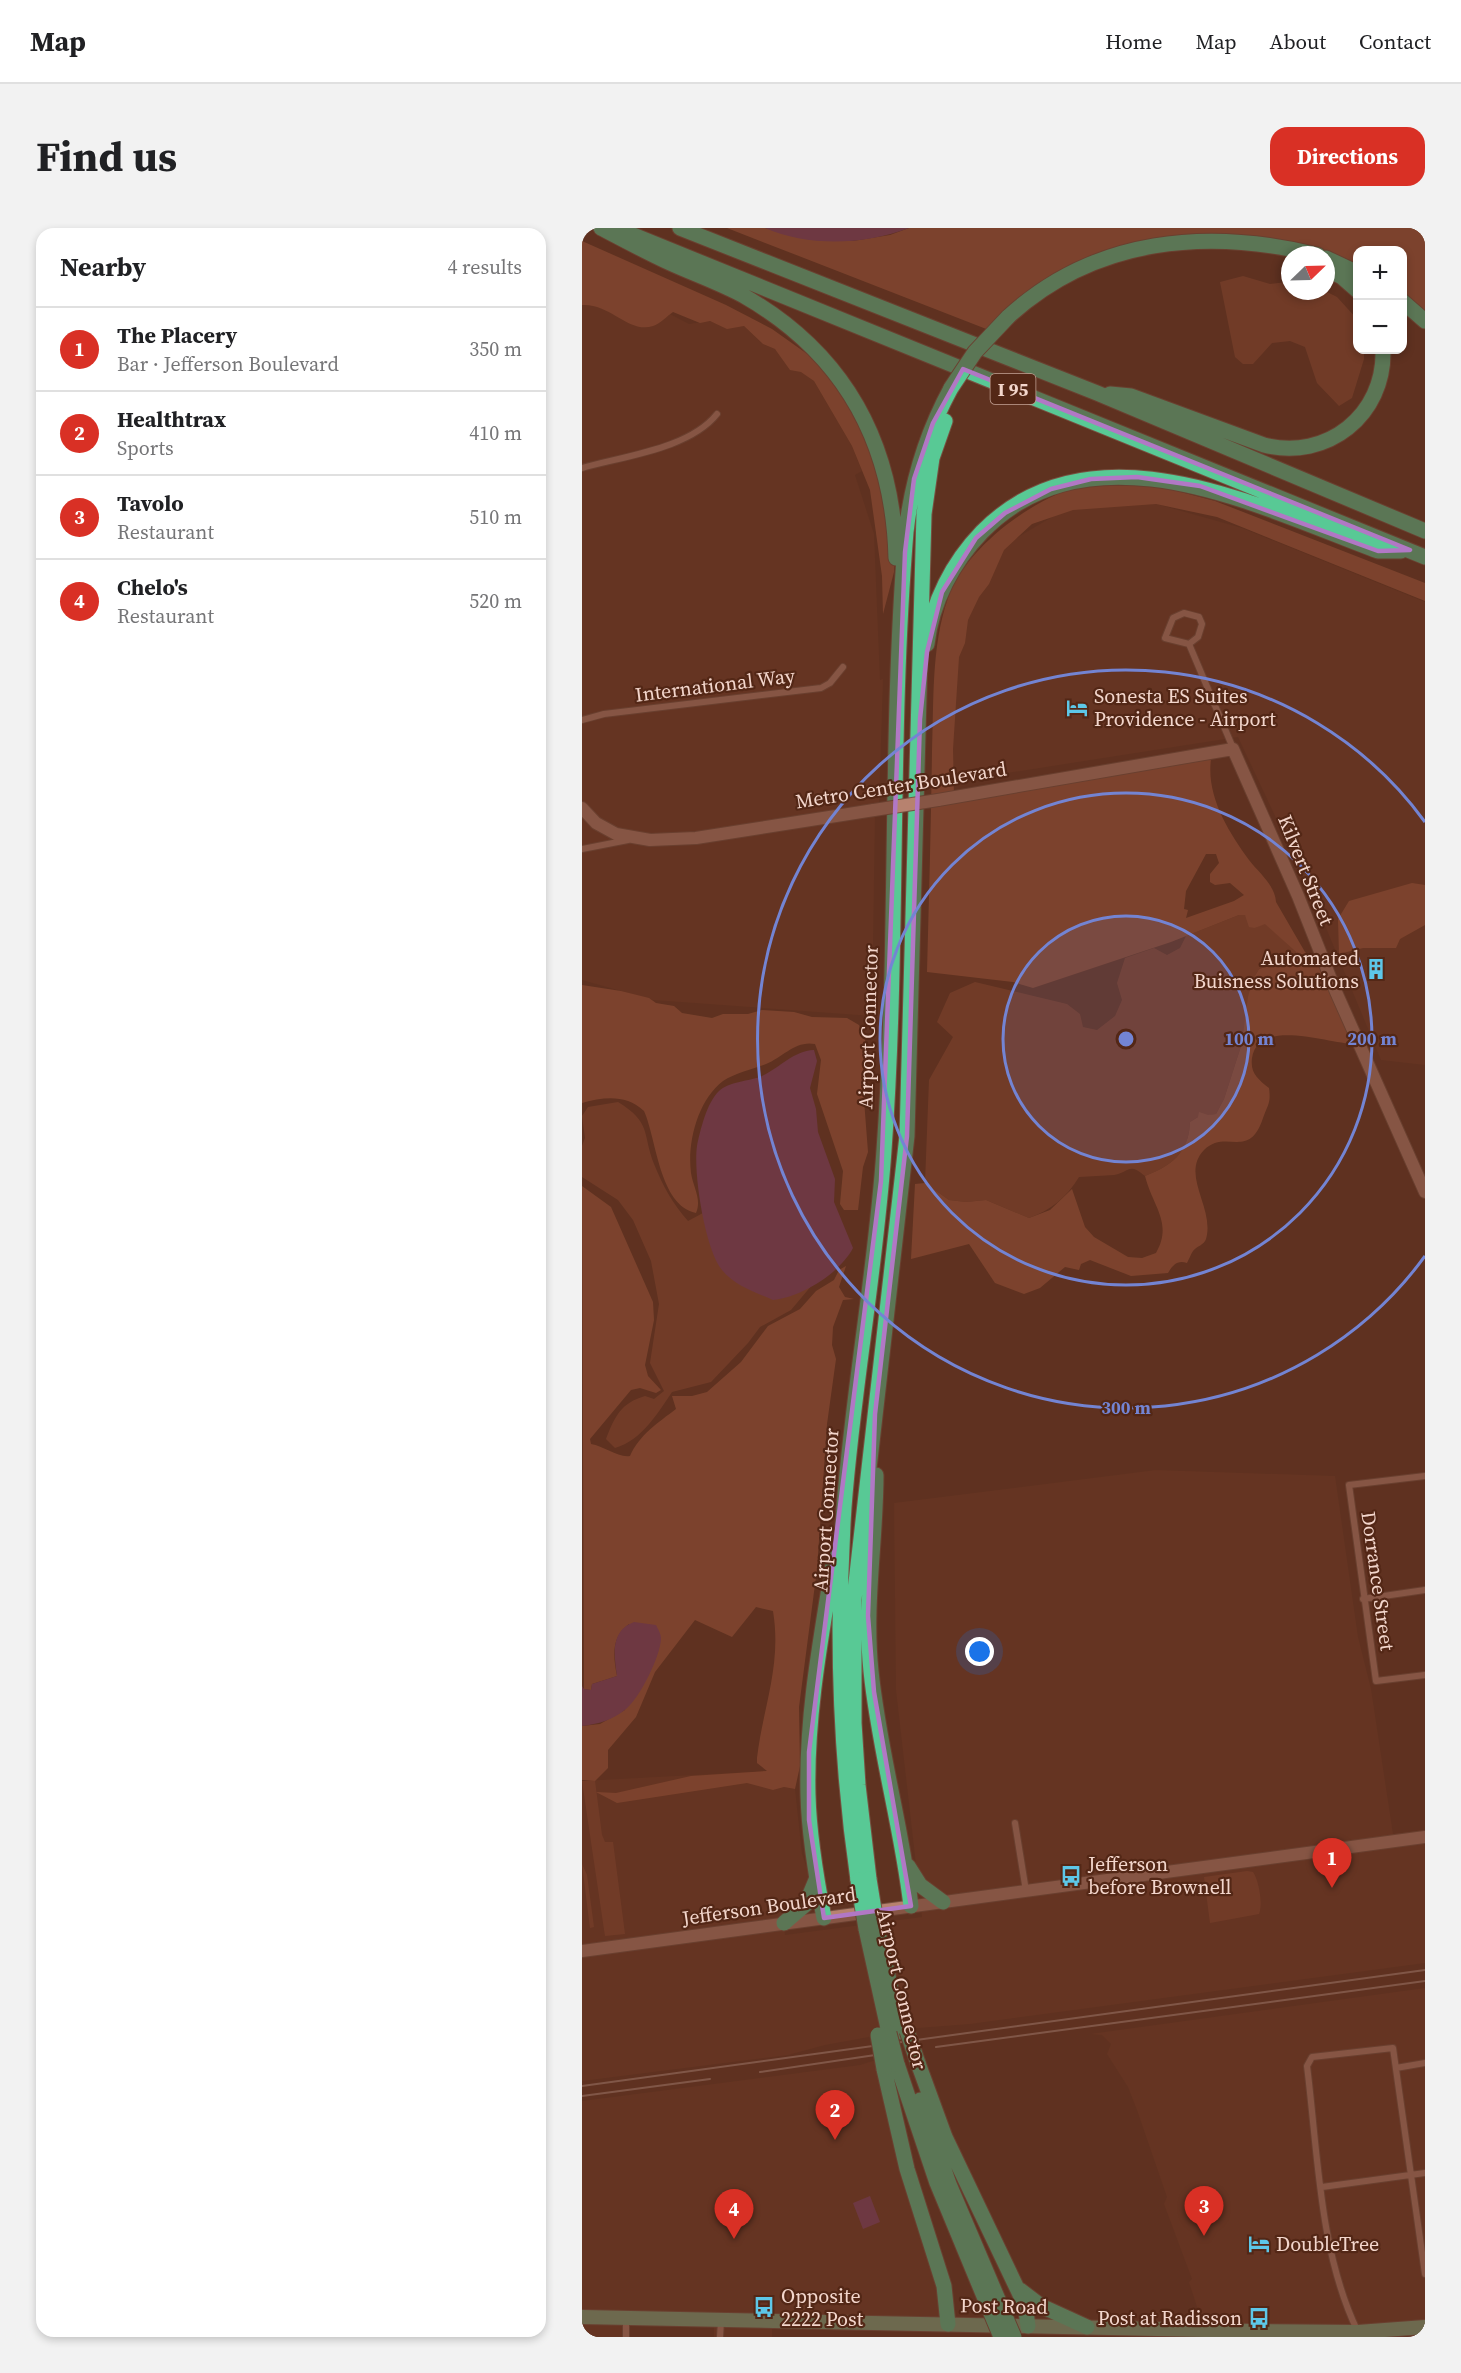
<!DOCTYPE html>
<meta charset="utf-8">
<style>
body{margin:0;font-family:"Source Serif 4",serif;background:#f2f2f2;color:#202124}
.controls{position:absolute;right:18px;top:18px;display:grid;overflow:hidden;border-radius:12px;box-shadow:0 3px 9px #0003}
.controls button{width:54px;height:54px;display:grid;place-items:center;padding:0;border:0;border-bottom:2px solid #e0e0e0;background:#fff;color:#202124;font:30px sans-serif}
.compass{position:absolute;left:699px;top:18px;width:54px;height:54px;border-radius:50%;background:#fff;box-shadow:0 3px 9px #0003;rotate:67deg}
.you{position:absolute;left:398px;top:1424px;width:21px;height:21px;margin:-15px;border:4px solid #fff;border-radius:50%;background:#1a73e8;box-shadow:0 0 0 9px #1a73e833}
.badge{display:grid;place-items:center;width:39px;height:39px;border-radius:50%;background:#d93025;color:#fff;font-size:20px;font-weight:700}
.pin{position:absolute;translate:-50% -50px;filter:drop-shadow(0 2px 3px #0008)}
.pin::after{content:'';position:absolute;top:32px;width:21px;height:18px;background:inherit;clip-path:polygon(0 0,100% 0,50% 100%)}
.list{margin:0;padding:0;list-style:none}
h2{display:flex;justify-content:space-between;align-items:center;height:78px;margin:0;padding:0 24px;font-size:26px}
h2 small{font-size:20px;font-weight:400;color:#757577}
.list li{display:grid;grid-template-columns:39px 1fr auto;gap:18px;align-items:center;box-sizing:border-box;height:84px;padding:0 24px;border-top:2px solid #e0e0e0}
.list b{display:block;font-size:22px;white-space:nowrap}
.list p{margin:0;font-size:20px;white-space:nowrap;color:#757577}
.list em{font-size:20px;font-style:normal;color:#757577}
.map{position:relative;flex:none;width:843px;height:2109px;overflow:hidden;border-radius:18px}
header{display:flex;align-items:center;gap:36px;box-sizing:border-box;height:84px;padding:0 30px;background:#fff;border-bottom:2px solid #e0e0e0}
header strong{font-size:28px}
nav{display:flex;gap:33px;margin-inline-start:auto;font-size:21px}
.intro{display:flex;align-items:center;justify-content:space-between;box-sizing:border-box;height:144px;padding:0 36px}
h1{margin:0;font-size:42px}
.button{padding:15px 27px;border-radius:18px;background:#d93025;color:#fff;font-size:21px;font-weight:700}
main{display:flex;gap:36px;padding:0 36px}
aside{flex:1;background:#fff;border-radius:18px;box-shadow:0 3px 9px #0003}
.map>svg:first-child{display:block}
.built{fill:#6d3824}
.green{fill:#884830}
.forest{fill:#a0583c;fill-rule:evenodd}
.water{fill:#80406b}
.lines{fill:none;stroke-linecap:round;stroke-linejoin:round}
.street-casing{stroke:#775141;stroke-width:8}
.secondary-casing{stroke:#775141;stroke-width:14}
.primary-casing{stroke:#775141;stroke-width:16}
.highway-casing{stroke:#775141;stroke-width:17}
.street{stroke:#b7826f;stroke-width:6}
.secondary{stroke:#b7826f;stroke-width:12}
.primary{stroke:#7ead86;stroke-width:14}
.highway{stroke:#58c995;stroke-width:15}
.rail{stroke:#a98476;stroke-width:2}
.secondary-bridge-casing{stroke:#775141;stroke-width:14;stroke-linecap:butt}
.highway-bridge-casing{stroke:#775141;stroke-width:17;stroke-linecap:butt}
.secondary-bridge{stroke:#b7826f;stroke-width:12}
.highway-bridge{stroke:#58c995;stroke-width:15}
.marked{fill:none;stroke:#b178c5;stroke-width:4.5;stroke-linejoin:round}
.ring{fill:none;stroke:#7384d3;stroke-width:3}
.labels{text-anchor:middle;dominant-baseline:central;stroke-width:4.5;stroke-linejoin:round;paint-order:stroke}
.shield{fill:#532716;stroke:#c3a295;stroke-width:1.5}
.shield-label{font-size:18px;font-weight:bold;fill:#f3d6cc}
.street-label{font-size:20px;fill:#f3d6cc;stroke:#532716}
.poi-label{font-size:20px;fill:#f3d6cc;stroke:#532716;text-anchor:start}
.centre{fill:#7384d3;stroke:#532716;stroke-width:3}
.ring-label{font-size:18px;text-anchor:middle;font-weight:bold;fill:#7384d3;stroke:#532716;stroke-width:4.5;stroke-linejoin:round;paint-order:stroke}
</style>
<header>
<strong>Map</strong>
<nav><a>Home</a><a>Map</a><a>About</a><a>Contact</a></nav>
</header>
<div class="intro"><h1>Find us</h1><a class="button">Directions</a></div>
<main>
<aside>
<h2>Nearby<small>4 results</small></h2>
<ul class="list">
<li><span class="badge">1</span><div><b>The Placery</b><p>Bar · Jefferson Boulevard</p></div><em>350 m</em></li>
<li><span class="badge">2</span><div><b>Healthtrax</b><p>Sports</p></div><em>410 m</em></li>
<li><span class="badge">3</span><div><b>Tavolo</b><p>Restaurant</p></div><em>510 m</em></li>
<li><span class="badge">4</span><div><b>Chelo's</b><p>Restaurant</p></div><em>520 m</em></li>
</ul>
</aside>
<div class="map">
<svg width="843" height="2109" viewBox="0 0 843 2109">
<rect width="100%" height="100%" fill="#5f3220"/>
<path class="built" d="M 0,40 L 107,96 L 127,93 L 147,100 L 162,98 L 181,116 L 193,121 L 232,153 L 270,218 L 280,243 L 273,247 L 292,306 L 298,452 L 301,451 L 297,579 L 293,583 L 290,788 L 71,772 L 0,752 Z
M 564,273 L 660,300 L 843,374 L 843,837 L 799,832 L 732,671 L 656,509 L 355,556 L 373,390 L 416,321 L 487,279 Z
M 574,1242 L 753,1248 L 776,1409 L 789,1461 L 811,1606 L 843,1602 L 843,1735 L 388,1796 L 336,1800 L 243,1817 L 206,1827 L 0,1853 L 0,1553 L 186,1543 L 191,1562 L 202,1559 L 213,1561 L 220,1626 L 229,1652 L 227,1667 L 201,1692 L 203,1707 L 340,1689 L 314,1462 L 312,1275 Z
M 843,1760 L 843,2100 L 615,2102 L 616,2082 L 607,2054 L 610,2051 L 582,1976 L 585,1969 L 555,1882 L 546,1859 L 525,1826 L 529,1816 L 520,1807 L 508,1806 Z
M 297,1831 L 361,2059 L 362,2098 L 190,2097 L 190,2109 L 132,2109 L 132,2094 L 46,2090 L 43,2109 L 0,2109 L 0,1873 L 278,1837 Z"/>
<path class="green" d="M 661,48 L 688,56 L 705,54 L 708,51 L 708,63 L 743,63 L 755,69 L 775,91 L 776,122 L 782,122 L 782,131 L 770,170 L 757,178 L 735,155 L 723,119 L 708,113 L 690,115 L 671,136 L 661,136 L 653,129 L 638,54 Z
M 657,687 L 663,687 L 673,700 L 683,695 L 714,724 L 712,730 L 677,741 L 671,751 L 660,815 L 642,871 L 634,886 L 616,889 L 608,894 C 607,925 589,938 563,948 C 546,934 548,944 532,947 C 521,948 508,948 497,949 C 484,970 469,982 447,990 L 404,972 L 384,974 L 367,972 L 343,955 L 347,852 L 371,809 L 355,794 L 368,765 L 393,754 L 485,776 L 498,786 L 501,799 L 515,802 L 533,788 L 540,772 L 535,755 L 543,730 L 572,720 L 585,727 L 598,720 L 604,708 Z
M 36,874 C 70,895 60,905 72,936 C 81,958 90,975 106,993 L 121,985 L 131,1022 L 197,1071 L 230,1057 L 209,1082 L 178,1099 L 166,1115 L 129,1154 L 90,1164 C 75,1186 60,1212 33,1220 L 24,1211 C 33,1188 39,1175 63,1168 L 72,1171 L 82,1163 L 68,1135 L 77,1076 L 69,1033 L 51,992 L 36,972 L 0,949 L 0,918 L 3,910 L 0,888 L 6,879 Z
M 0,1553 L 13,1553 L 20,1607 L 23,1614 L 31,1614 L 43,1706 L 23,1708 Z
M 0,1636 L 5,1647 L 12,1699 L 8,1700 Z
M 665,1643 L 671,1644 C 677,1653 681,1676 677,1686 L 628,1695 L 622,1649 Z"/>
<path class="forest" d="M 145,0 L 183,0 L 232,12 L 271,13 L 308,7 L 327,0 L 843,0 L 843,89 L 821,68 L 820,22 L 776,22 L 775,38 C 700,2 611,0 531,22 C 522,25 510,28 502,33 C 470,53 441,81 412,104 Z
M 0,13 L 144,77 L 190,101 L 245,140 L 288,210 L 313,328 L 312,344 L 301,386 L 300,348 L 288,262 L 270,218 L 232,153 L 219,144 L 208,142 L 193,121 L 181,116 L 162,98 L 145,101 L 128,93 L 118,95 L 91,84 C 85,88 78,96 71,98 C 47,106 28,75 0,77 Z
M 501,257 L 576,258 L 633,273 L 843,355 L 843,373 L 635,289 L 574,276 L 491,282 L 450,296 L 422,322 L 407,356 L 397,369 L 386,392 L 383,415 L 377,429 L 371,521 L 372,570 L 629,531 C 624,568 646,603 667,632 C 677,645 693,657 694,674 L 723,724 L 737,735 L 773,816 C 747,816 676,789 670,830 C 668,845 676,851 687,860 C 689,875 686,876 681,890 C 667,933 644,900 622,922 C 598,947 633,980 624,1011 C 622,1017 615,1018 611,1023 C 609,1026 607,1031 605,1035 C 595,1032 591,1037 586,1045 L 549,1048 L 508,1032 L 499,1036 L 497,1042 L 483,1039 L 458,1060 L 442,1066 L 413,1055 L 387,1016 L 329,1031 L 333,956 L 343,955 L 367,972 L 384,974 L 404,972 L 447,990 L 468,982 L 490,961 L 503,999 L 512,1009 L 546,1029 L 560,1030 L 574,1025 C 591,995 571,979 563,948 C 589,938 607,925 608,894 L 616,889 L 617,884 L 626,887 L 634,886 L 642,871 L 660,815 L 666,769 L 671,751 L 677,741 L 712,730 L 714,724 L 683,696 L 673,700 L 667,699 L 663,687 L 657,687 L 589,714 L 451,760 L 431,754 L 345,744 C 347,671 349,597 350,524 C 352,474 349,419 366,370 C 383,320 451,270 501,257 ZM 624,626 L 634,626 L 637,635 L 628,646 L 628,654 L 633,657 L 648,655 L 662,667 L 652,673 L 604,690 L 606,682 L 602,681 L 604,663 Z
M 830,655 L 843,657 L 843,697 L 818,711 L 814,720 L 781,720 L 757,726 L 756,691 L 767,673 Z
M 0,757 L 39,763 L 67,770 L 74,775 L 92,778 L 100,785 L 130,790 L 141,786 L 166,786 L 180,782 L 212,784 L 230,789 L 265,790 L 277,797 L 283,812 L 284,833 L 280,846 L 286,924 L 281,939 L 276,982 L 262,982 L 258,976 L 261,943 L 235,866 L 239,832 L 233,816 C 214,812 201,829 184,836 C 171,841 153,845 141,853 C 116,872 105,914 109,945 C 111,959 120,971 114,985 C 77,977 75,912 62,883 C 44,866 22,869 0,875 Z
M 0,958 L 29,979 L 71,1074 L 72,1092 L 63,1137 L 66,1148 L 79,1162 L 74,1165 L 58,1160 L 49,1162 L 8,1211 L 9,1216 C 22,1218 36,1230 48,1228 C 57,1207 77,1194 94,1181 L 90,1168 L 110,1168 L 125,1164 L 159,1134 L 186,1098 L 218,1081 L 234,1063 L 252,1052 L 257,1042 L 264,1038 L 257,1059 L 263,1069 L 272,1071 L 261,1072 L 251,1099 L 250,1117 L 254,1131 L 245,1196 L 235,1341 L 217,1479 L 218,1538 L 213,1561 L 202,1559 L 191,1562 L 165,1555 L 35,1575 L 14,1564 L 34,1565 L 109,1548 L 185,1543 L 175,1535 L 175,1530 C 181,1479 200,1437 191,1383 L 174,1379 L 150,1409 L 113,1392 L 73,1444 L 54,1489 L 26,1522 L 26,1540 L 13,1553 L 0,1552 L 0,1498 L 18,1496 L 43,1482 L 47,1396 C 29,1409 31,1428 35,1448 L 10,1456 L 9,1462 L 2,1461 Z"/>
<path class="water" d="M 183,0 L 327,0 C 283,17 226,19 183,0 Z
M 232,822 L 235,833 L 228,860 L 234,881 L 236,904 L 253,951 L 252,974 L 271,1020 C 258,1045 220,1069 191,1072 C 173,1064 153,1058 140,1042 C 123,1021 111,945 115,918 C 118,903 125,874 137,863 C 146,854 168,853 180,848 C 199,839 211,823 232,822 Z
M 52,1394 L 74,1397 C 76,1401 79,1406 79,1410 C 79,1428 57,1471 44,1481 C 31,1492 16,1496 0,1498 L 0,1458 L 2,1461 L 9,1462 L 10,1456 L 35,1448 C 32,1427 28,1403 52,1394 Z
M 288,1968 L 298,1994 L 281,2001 L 271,1975 Z"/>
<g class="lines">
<defs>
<path id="street" d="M 0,240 C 42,228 107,221 135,186
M 607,416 L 583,410 L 591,390 L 602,385 L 617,389 L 620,396 L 616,409 L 607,416 L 651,520
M 0,492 L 22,486 L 239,460 L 248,455 L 261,439
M 0,621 L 46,612
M 843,1248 L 767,1257 L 794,1453 L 843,1447
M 781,1371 L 843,1362
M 433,1595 L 444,1663
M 814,1840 L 843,1835
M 740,1959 L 843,1945
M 775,2102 C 737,2022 736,1925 725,1838 L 730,1829 L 811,1820 L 843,2046
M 44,2109 L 44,2090
M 138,2109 L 139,2093"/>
<path id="secondary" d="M 356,572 L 651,521 L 716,668 L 754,764 L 843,964
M 0,580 L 14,595 L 34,606 L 68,612 L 114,610 L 292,582
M 0,1723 L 843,1609"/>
<path id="primary" d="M 0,2089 L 670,2103 L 776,2104 L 843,2099"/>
<path id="highway" d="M 19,0 C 42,12 64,24 88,35 C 112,46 138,55 162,68 C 263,126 311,215 314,330
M 34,0 L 843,329
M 98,0 L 515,165 L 843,303
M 744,30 L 776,45
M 744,41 L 760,49 L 776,63
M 820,73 L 843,93
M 426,89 C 513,9 626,0 736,27
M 528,166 L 549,168 L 682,217 C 745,233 803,187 801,122
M 345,416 C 350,374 371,334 400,304 C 510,192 677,279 796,323 L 819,323
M 294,1247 C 294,1312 282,1377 289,1443 C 297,1522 320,1599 329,1678
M 326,1638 L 338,1657 L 361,1674
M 287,1651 L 276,1557 L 272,1495 L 272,1372 L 325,908 L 342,286 L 350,230 L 363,193
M 276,1652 C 258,1529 254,1404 262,1279 C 271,1160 294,1041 302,922 C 317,717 307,508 324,304 C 330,252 344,206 369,160
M 242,1690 C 234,1649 227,1608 226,1567 C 224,1488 239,1409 252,1330
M 202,1695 L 224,1676 L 234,1652
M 295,1700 L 319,1804
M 284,1701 L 307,1805
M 336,1835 L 363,1909 L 443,2077 L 446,2098
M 315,1836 L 355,1955 L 406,2078
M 302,1841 L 325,1941 L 362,2058 L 366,2096
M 338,1872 L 367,1956 L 418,2076
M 438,2062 L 459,2078 L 505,2099"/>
</defs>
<use href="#street" class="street-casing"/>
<use href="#secondary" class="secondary-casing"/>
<use href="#primary" class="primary-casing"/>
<use href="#highway" class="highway-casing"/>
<use href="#street" class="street"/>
<use href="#secondary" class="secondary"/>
<use href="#primary" class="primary"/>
<use href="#highway" class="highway"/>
<path class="rail" d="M 354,1819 L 843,1753
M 178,1844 L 300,1826
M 0,1858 L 843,1742
M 0,1868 L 128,1851"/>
<defs>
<path id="secondary-bridge" d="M 292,582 L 356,572"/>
<path id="highway-bridge" d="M 369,160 L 393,124 L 426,89
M 287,1651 L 295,1700
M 276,1652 L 284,1701
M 325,1803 L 336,1835
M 307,1805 L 315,1836
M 296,1807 L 302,1841
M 418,2076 L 432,2109
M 406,2078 L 419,2109"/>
</defs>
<use href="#secondary-bridge" class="secondary-bridge-casing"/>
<use href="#highway-bridge" class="highway-bridge-casing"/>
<use href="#secondary-bridge" class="secondary-bridge"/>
<use href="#highway-bridge" class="highway-bridge"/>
</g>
<path d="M0 0H843V2109H0ZM 381,141 L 828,322 L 796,323 L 618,258 L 555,249 L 509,251 L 469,261 L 423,285 L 394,310 L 360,364 L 345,424 L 338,491 L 325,908 L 293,1186 L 286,1388 L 292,1464 L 329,1678 L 242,1690 L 227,1592 L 227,1524 L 299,953 L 323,324 L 332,251 L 351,195 Z" fill="#5f3220" fill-opacity=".55" fill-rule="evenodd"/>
<path class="marked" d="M 381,141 L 828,322 L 796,323 L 618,258 L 555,249 L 509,251 L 469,261 L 423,285 L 394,310 L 360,364 L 345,424 L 338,491 L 325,908 L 293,1186 L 286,1388 L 292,1464 L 329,1678 L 242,1690 L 227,1592 L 227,1524 L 299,953 L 323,324 L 332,251 L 351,195 Z"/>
<circle cx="544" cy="811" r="123" fill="#7384d3" fill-opacity=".12"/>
<g class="ring">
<circle cx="544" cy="811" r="123"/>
<circle cx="544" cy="811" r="246"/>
<path d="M843 1028A369 369 0 1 1 843 594"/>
</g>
<defs>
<symbol id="hotel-bare" viewBox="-9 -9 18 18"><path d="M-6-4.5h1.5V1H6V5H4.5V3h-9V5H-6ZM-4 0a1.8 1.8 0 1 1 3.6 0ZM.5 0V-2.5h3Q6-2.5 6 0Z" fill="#5dc7e8" stroke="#532716" stroke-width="2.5" paint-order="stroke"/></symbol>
<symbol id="building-bare" viewBox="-9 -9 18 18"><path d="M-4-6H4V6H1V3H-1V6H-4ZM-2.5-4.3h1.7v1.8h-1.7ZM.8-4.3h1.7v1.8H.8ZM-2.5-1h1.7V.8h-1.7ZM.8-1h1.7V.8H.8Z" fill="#5dc7e8" stroke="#532716" stroke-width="2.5" paint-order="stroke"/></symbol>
<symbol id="bus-bare" viewBox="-9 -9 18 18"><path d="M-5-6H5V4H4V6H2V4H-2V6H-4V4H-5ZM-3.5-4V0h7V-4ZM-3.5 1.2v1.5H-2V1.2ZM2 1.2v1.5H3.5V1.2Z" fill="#5dc7e8" stroke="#532716" stroke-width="2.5" paint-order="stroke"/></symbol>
</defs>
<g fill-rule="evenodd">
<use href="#hotel-bare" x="480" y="465" width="30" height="30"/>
<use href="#building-bare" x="779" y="726" width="30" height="30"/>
<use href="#bus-bare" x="474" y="1633" width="30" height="30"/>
<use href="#hotel-bare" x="662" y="2001" width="30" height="30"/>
<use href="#bus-bare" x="167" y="2064" width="30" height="30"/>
<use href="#bus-bare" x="662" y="2075" width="30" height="30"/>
</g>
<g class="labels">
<rect class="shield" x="408.5" y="146" width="45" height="30" rx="4.5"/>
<g class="shield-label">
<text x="431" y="161">I 95</text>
</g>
<g class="street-label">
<text transform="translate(133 457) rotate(-7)">International Way</text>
<text transform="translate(319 557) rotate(-9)">Metro Center Boulevard</text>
<text transform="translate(724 642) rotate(68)">Kilvert Street</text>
<text transform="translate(286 799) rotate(-88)">Airport Connector</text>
<text transform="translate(244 1282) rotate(-86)">Airport Connector</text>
<text transform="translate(796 1353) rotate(82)">Dorrance Street</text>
<text transform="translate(187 1678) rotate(-8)">Jefferson Boulevard</text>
<text transform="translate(320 1761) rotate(77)">Airport Connector</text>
<text transform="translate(422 2078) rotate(1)">Post Road</text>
</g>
<g class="poi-label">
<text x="512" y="468">Sonesta ES Suites<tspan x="512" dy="23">Providence - Airport</tspan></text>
<text x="777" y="730" text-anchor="end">Automated<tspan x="777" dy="23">Buisness Solutions</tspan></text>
<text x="506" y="1636">Jefferson<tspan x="506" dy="23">before Brownell</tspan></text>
<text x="694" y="2016">DoubleTree</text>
<text x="199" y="2068">Opposite<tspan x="199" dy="23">2222 Post</tspan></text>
<text x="660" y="2090" text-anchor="end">Post at Radisson</text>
</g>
</g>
<circle cx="544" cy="811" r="9" class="centre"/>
<g class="ring-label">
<text x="667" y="817">100 m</text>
<text x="790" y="817">200 m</text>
<text x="544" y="1186">300 m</text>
</g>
</svg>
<div class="controls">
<button>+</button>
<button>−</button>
</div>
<svg class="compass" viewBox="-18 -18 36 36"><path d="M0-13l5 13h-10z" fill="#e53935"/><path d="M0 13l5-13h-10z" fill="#757577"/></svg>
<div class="you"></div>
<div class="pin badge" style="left:750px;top:1660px">1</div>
<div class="pin badge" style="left:253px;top:1912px">2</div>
<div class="pin badge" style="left:622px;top:2008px">3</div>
<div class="pin badge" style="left:152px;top:2011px">4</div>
</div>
</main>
